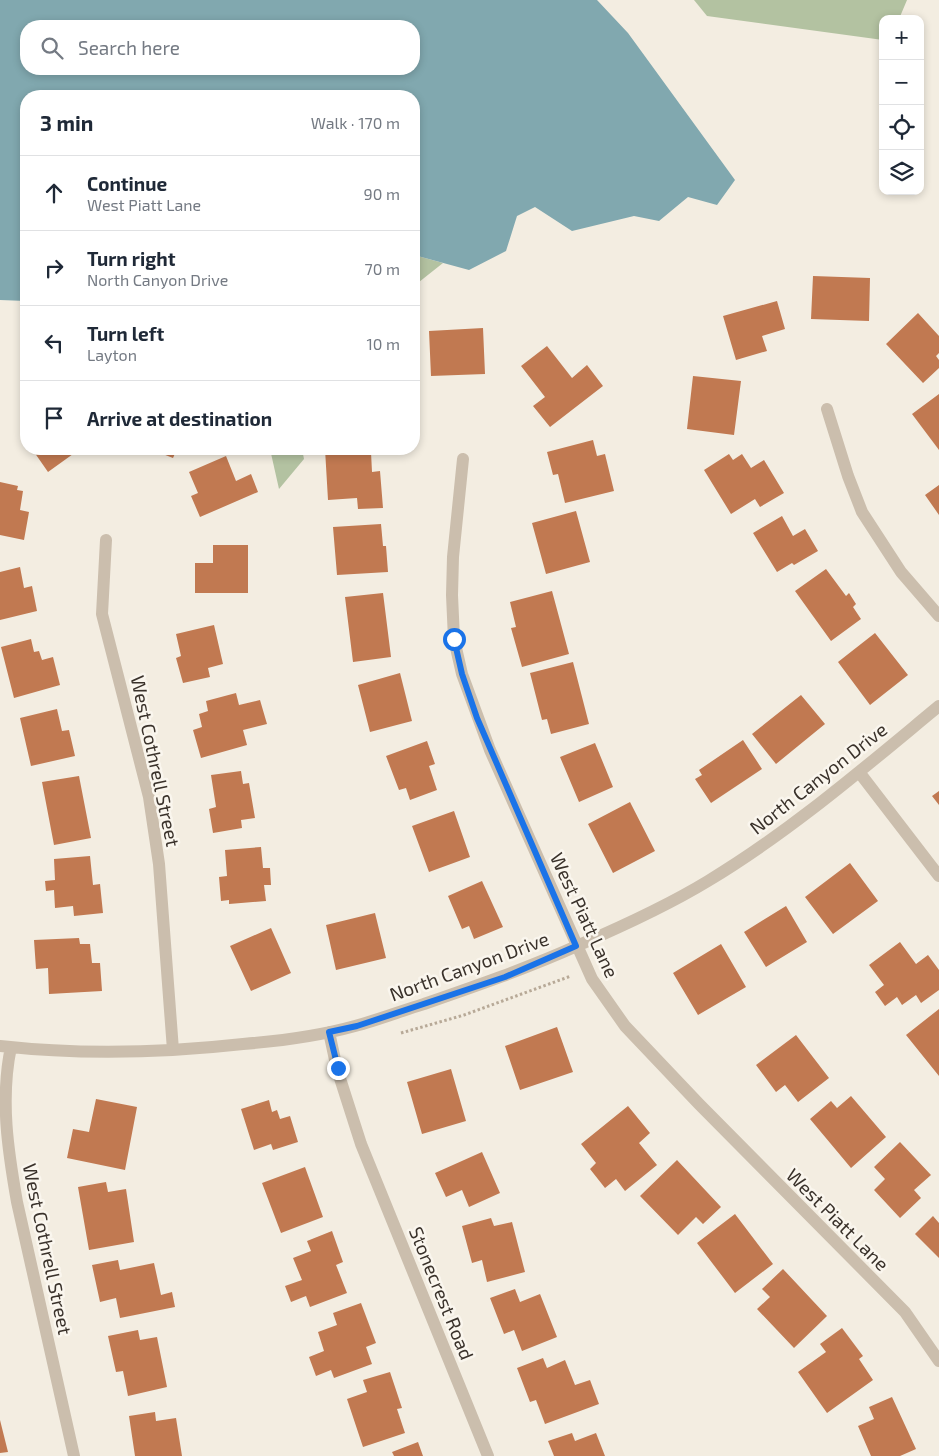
<!DOCTYPE html>
<meta charset="utf-8">
<style>
body{margin:0;font-family:"Exo 2",sans-serif;background:#f6f6f7;color:#1f2937}
.controls{position:absolute;right:15px;top:15px;display:grid;overflow:hidden;border-radius:10px;box-shadow:0 2px 8px #0003}
.controls button{width:45px;height:45px;display:grid;place-items:center;padding:0;border:0;border-bottom:1px solid #e0e1e3;background:#fff;color:#1f2937;font:25px sans-serif}
.stop{position:absolute;width:15px;height:15px;margin:-11px;border:4px solid #1a73e8;border-radius:50%;background:#fff}
.stop.end{background:#1a73e8;border-color:#fff;box-shadow:0 1px 5px #0008}
.list{margin:0;padding:0;list-style:none}
h2{display:flex;justify-content:space-between;align-items:center;height:65px;margin:0;padding:0 20px;font-size:21px}
h2 small{font-size:16px;font-weight:400;color:#747a83}
.list li{display:grid;grid-template-columns:32px 1fr auto;gap:15px;align-items:center;box-sizing:border-box;height:75px;padding:0 20px;border-top:1px solid #e0e1e3}
.list b{display:block;font-size:19px;white-space:nowrap}
.list p{margin:0;font-size:16px;white-space:nowrap;color:#747a83}
.list em{font-size:16px;font-style:normal;color:#747a83}
.icon{flex:none;width:28px;height:28px;fill:none;stroke:currentColor;stroke-width:2;stroke-linecap:round;stroke-linejoin:round}
.map{position:relative;flex:none;width:939px;height:1456px;overflow:hidden}
.search{position:absolute;background:#fff;box-shadow:0 2px 8px #0003;left:20px;top:20px;width:400px;height:55px;display:flex;align-items:center;gap:12px;box-sizing:border-box;padding:0 18px;border-radius:20px;color:#747a83;font-size:19px}
.panel{position:absolute;background:#fff;box-shadow:0 2px 8px #0003;left:20px;top:90px;width:400px;height:365px;border-radius:20px}
.map>svg:first-child{display:block}
.green{fill:#b3c2a1}
.water{fill:#81a8af;fill-rule:evenodd}
.building{fill:#c17951}
.lines{fill:none;stroke-linecap:round;stroke-linejoin:round}
.path{stroke:#b7a997;stroke-width:3;stroke-dasharray:2.5 2.5;stroke-linecap:butt}
.street{stroke:#cbbead;stroke-width:12}
.route{stroke:#1a73e8;stroke-width:6}
.labels{text-anchor:middle;dominant-baseline:central;stroke-width:5;stroke-linejoin:round;paint-order:stroke}
.street-label{font-size:19px;fill:#3a322b;stroke:#faf6ee}
</style>
<div class="map">
<svg width="939" height="1456" viewBox="0 0 939 1456">
<rect width="100%" height="100%" fill="#f3ede1"/>
<path class="green" d="M 694,0 L 907,0 L 899,19 L 883,19 L 883,40 L 707,16 Z
M 414,255 L 443,263 L 414,286 Z
M 270,449 L 302,449 L 304,459 L 279,489 Z"/>
<path class="water" d="M 0,0 L 597,0 L 628,33 L 735,180 L 717,205 L 688,197 L 659,221 L 634,216 L 572,231 L 535,207 L 517,216 L 506,251 L 469,270 L 414,255 L 414,96 L 26,96 L 26,301 L 0,300 ZM 26,26 L 414,26 L 414,69 L 26,69 Z"/>
<path class="building" d="M 813,276 L 870,278 L 869,321 L 811,319 Z
M 777,301 L 785,329 L 762,336 L 767,351 L 736,360 L 723,316 Z
M 918,313 L 939,336 L 939,353 L 936,356 L 939,360 L 939,368 L 923,383 L 886,344 Z
M 483,328 L 485,374 L 431,376 L 429,331 Z
M 547,346 L 572,378 L 587,365 L 603,386 L 550,427 L 533,406 L 545,397 L 521,366 Z
M 693,376 L 741,381 L 734,435 L 687,429 Z
M 939,394 L 939,450 L 912,414 Z
M 26,428 L 26,441 L 20,432 Z
M 593,440 L 597,456 L 605,454 L 614,491 L 565,503 L 558,474 L 553,475 L 547,452 Z
M 32,449 L 80,449 L 48,472 Z
M 150,449 L 177,449 L 173,458 Z
M 325,449 L 358,449 L 359,453 L 371,452 L 372,472 L 380,471 L 383,508 L 358,509 L 357,498 L 328,500 Z
M 729,454 L 733,460 L 742,454 L 751,468 L 764,460 L 784,493 L 760,507 L 755,499 L 731,514 L 704,470 Z
M 226,456 L 236,481 L 251,474 L 258,492 L 200,517 L 191,496 L 198,493 L 189,472 Z
M 0,482 L 18,486 L 17,490 L 23,491 L 20,510 L 29,512 L 24,540 L 0,535 Z
M 939,485 L 939,515 L 925,495 Z
M 576,511 L 590,562 L 546,574 L 532,523 Z
M 782,516 L 793,536 L 805,529 L 818,551 L 794,565 L 792,563 L 777,572 L 753,533 Z
M 381,524 L 383,546 L 386,546 L 388,572 L 337,575 L 333,527 Z
M 213,545 L 248,545 L 248,593 L 195,593 L 195,563 L 213,563 Z
M 20,567 L 24,588 L 32,586 L 37,611 L 0,620 L 0,572 Z
M 826,569 L 846,596 L 849,593 L 856,604 L 853,607 L 861,619 L 831,641 L 795,591 Z
M 552,591 L 569,654 L 522,667 L 511,628 L 516,627 L 510,602 Z
M 383,593 L 391,657 L 353,662 L 345,597 Z
M 214,625 L 223,664 L 208,668 L 210,677 L 183,683 L 176,658 L 181,656 L 176,634 Z
M 875,633 L 908,675 L 870,705 L 838,662 Z
M 31,639 L 34,652 L 39,651 L 42,660 L 53,657 L 60,685 L 14,698 L 1,647 Z
M 573,662 L 589,724 L 551,734 L 547,719 L 542,720 L 530,673 Z
M 400,673 L 412,721 L 370,732 L 358,685 Z
M 236,693 L 239,705 L 260,700 L 267,724 L 243,730 L 247,745 L 201,758 L 193,730 L 202,727 L 199,714 L 208,711 L 206,701 Z
M 801,695 L 825,724 L 776,764 L 752,734 Z
M 57,709 L 62,731 L 69,730 L 75,756 L 31,766 L 20,718 Z
M 743,740 L 762,769 L 711,803 L 695,779 L 702,775 L 699,770 Z
M 427,741 L 435,764 L 429,766 L 437,790 L 410,800 L 406,788 L 399,790 L 386,756 Z
M 595,743 L 613,787 L 579,802 L 560,757 Z
M 241,771 L 243,784 L 249,783 L 255,818 L 241,820 L 242,828 L 213,833 L 209,809 L 216,807 L 211,775 Z
M 79,776 L 91,838 L 54,845 L 42,782 Z
M 939,791 L 939,805 L 932,796 Z
M 630,802 L 655,851 L 613,873 L 588,824 Z
M 454,811 L 470,857 L 429,872 L 412,826 Z
M 261,847 L 263,868 L 270,868 L 271,885 L 264,885 L 266,901 L 229,904 L 229,900 L 221,901 L 219,877 L 227,876 L 225,850 Z
M 90,856 L 93,885 L 100,884 L 103,913 L 74,916 L 73,906 L 55,908 L 54,890 L 46,891 L 45,881 L 55,880 L 54,859 Z
M 850,863 L 878,901 L 833,934 L 805,897 Z
M 482,881 L 503,927 L 474,939 L 469,926 L 462,929 L 448,896 Z
M 786,906 L 807,942 L 766,967 L 744,932 Z
M 375,913 L 386,958 L 336,970 L 326,925 Z
M 271,928 L 291,973 L 251,991 L 230,946 Z
M 79,938 L 80,944 L 90,944 L 92,963 L 100,963 L 102,991 L 49,994 L 48,968 L 36,969 L 34,940 Z
M 900,942 L 916,964 L 928,955 L 939,970 L 939,990 L 921,1003 L 916,995 L 902,1005 L 897,997 L 885,1006 L 875,992 L 884,985 L 869,965 Z
M 721,944 L 746,987 L 698,1015 L 673,973 Z
M 939,1009 L 939,1076 L 906,1035 Z
M 557,1027 L 573,1072 L 520,1090 L 505,1046 Z
M 796,1035 L 829,1078 L 798,1102 L 785,1085 L 776,1092 L 756,1065 Z
M 451,1069 L 466,1121 L 422,1134 L 407,1082 Z
M 851,1096 L 886,1137 L 851,1168 L 810,1119 L 831,1101 L 837,1108 Z
M 96,1099 L 137,1107 L 125,1170 L 67,1158 L 73,1129 L 89,1132 Z
M 269,1100 L 272,1112 L 277,1110 L 280,1119 L 290,1116 L 298,1142 L 273,1150 L 271,1144 L 254,1150 L 241,1109 Z
M 628,1106 L 650,1133 L 639,1143 L 657,1165 L 625,1191 L 616,1179 L 605,1188 L 590,1169 L 596,1163 L 581,1144 Z
M 900,1142 L 931,1175 L 914,1190 L 921,1198 L 900,1218 L 874,1190 L 885,1179 L 874,1167 Z
M 482,1152 L 500,1193 L 469,1207 L 462,1190 L 446,1197 L 435,1173 Z
M 677,1160 L 721,1207 L 703,1224 L 696,1217 L 678,1235 L 640,1196 Z
M 305,1167 L 323,1217 L 281,1233 L 262,1183 Z
M 106,1182 L 108,1192 L 126,1189 L 134,1242 L 89,1250 L 78,1187 Z
M 735,1214 L 773,1264 L 735,1293 L 697,1243 Z
M 933,1216 L 939,1223 L 939,1258 L 915,1234 Z
M 491,1218 L 494,1226 L 512,1222 L 525,1272 L 487,1282 L 482,1260 L 472,1263 L 462,1226 Z
M 332,1231 L 343,1262 L 336,1265 L 347,1293 L 310,1307 L 306,1296 L 291,1302 L 285,1286 L 302,1280 L 293,1258 L 311,1251 L 307,1241 Z
M 118,1260 L 120,1270 L 154,1263 L 161,1295 L 172,1292 L 175,1307 L 120,1318 L 116,1298 L 100,1302 L 92,1265 Z
M 783,1269 L 827,1316 L 794,1348 L 757,1309 L 770,1297 L 762,1289 Z
M 515,1289 L 520,1302 L 540,1294 L 557,1337 L 522,1351 L 514,1330 L 504,1334 L 490,1298 Z
M 361,1303 L 376,1343 L 366,1347 L 372,1364 L 334,1378 L 331,1370 L 316,1376 L 309,1357 L 324,1351 L 318,1332 L 337,1325 L 333,1313 Z
M 842,1328 L 863,1356 L 859,1359 L 873,1380 L 827,1413 L 798,1372 L 826,1352 L 820,1344 Z
M 138,1330 L 140,1340 L 157,1337 L 167,1387 L 128,1396 L 123,1371 L 116,1372 L 108,1336 Z
M 543,1358 L 547,1368 L 565,1360 L 575,1385 L 590,1380 L 599,1404 L 545,1424 L 536,1400 L 530,1402 L 517,1368 Z
M 390,1372 L 402,1408 L 397,1409 L 405,1433 L 363,1447 L 347,1399 L 367,1392 L 363,1380 Z
M 892,1397 L 916,1449 L 900,1456 L 871,1456 L 858,1426 L 874,1419 L 869,1407 Z
M 155,1412 L 156,1421 L 176,1418 L 182,1456 L 135,1456 L 129,1416 Z
M 0,1420 L 8,1452 L 0,1453 Z
M 572,1433 L 575,1441 L 596,1433 L 605,1456 L 554,1456 L 548,1441 Z
M 418,1442 L 423,1456 L 394,1456 L 392,1452 Z"/>
<g class="lines">
<path class="path" d="M 401,1033 L 464,1015 L 571,976"/>
<path class="street" d="M 827,409 L 848,476 L 862,512 L 901,572 L 939,616
M 463,459 L 453,557 L 452,595 L 454,639 L 462,674 L 490,750 L 592,979 L 625,1026 L 699,1104 L 905,1312 L 939,1361
M 106,540 L 102,614 L 149,797 L 159,864 L 173,1050
M 859,772 L 939,876
M 329,1032 L 337,1069 L 361,1144 L 488,1456
M 0,1046 C 81,1055 162,1053 243,1044 C 280,1041 319,1036 355,1026 C 378,1020 401,1011 424,1004 C 476,986 528,968 579,945 C 623,926 667,906 708,881 C 791,831 865,767 939,706
M 11,1047 C 0,1099 8,1151 17,1202 L 74,1456"/>
</g>
<g class="lines">
<path class="route" d="M 338,1068 L 329,1032 L 357,1026 L 505,977 L 576,946 L 477,718 L 462,674 L 454,639"/>
</g>
<g class="labels">
<g class="street-label">
<text transform="translate(156 761) rotate(78)">West Cothrell Street</text>
<text transform="translate(818 778) rotate(-38)">North Canyon Drive</text>
<text transform="translate(585 915) rotate(65)">West Piatt Lane</text>
<text transform="translate(469 966) rotate(-20)">North Canyon Drive</text>
<text transform="translate(838 1219) rotate(45)">West Piatt Lane</text>
<text transform="translate(48 1249) rotate(78)">West Cothrell Street</text>
<text transform="translate(442 1293) rotate(68)">Stonecrest Road</text>
</g>
</g>
</svg>
<div class="controls">
<button>+</button>
<button>−</button>
<button><svg class="icon" aria-label="locate" viewBox="0 0 24 24"><circle cx="12" cy="12" r="6"/><path d="M12 2v4M12 18v4M2 12h4M18 12h4"/></svg></button>
<button><svg class="icon" aria-label="layers" viewBox="0 0 24 24"><path d="M12 4l9 5-9 5-9-5zM3 14l9 5 9-5"/></svg></button>
</div>
<div class="stop" style="left:454px;top:639px"></div>
<div class="stop end" style="left:338px;top:1068px"></div>
<div class="search"><svg class="icon" aria-label="search" viewBox="0 0 24 24"><circle cx="10" cy="10" r="6"/><path d="M15 15l6 6"/></svg>Search here</div>
<section class="panel">
<h2>3 min<small>Walk · 170 m</small></h2>
<ul class="list">
<li><svg class="icon" aria-label="ahead" viewBox="0 0 24 24"><path d="M12 20V5M6 11l6-6 6 6"/></svg><div><b>Continue</b><p>West Piatt Lane</p></div><em>90 m</em></li>
<li><svg class="icon" aria-label="right" viewBox="0 0 24 24"><path d="M7 20v-9h11M14 6l5 5-5 5"/></svg><div><b>Turn right</b><p>North Canyon Drive</p></div><em>70 m</em></li>
<li><svg class="icon" aria-label="left" viewBox="0 0 24 24"><path d="M17 20v-9H6M10 6l-5 5 5 5"/></svg><div><b>Turn left</b><p>Layton</p></div><em>10 m</em></li>
<li><svg class="icon" aria-label="arrive" viewBox="0 0 24 24"><path d="M6 21V4h12l-3 4 3 4H6"/></svg><div><b>Arrive at destination</b></div></li>
</ul>
</section>
</div>
